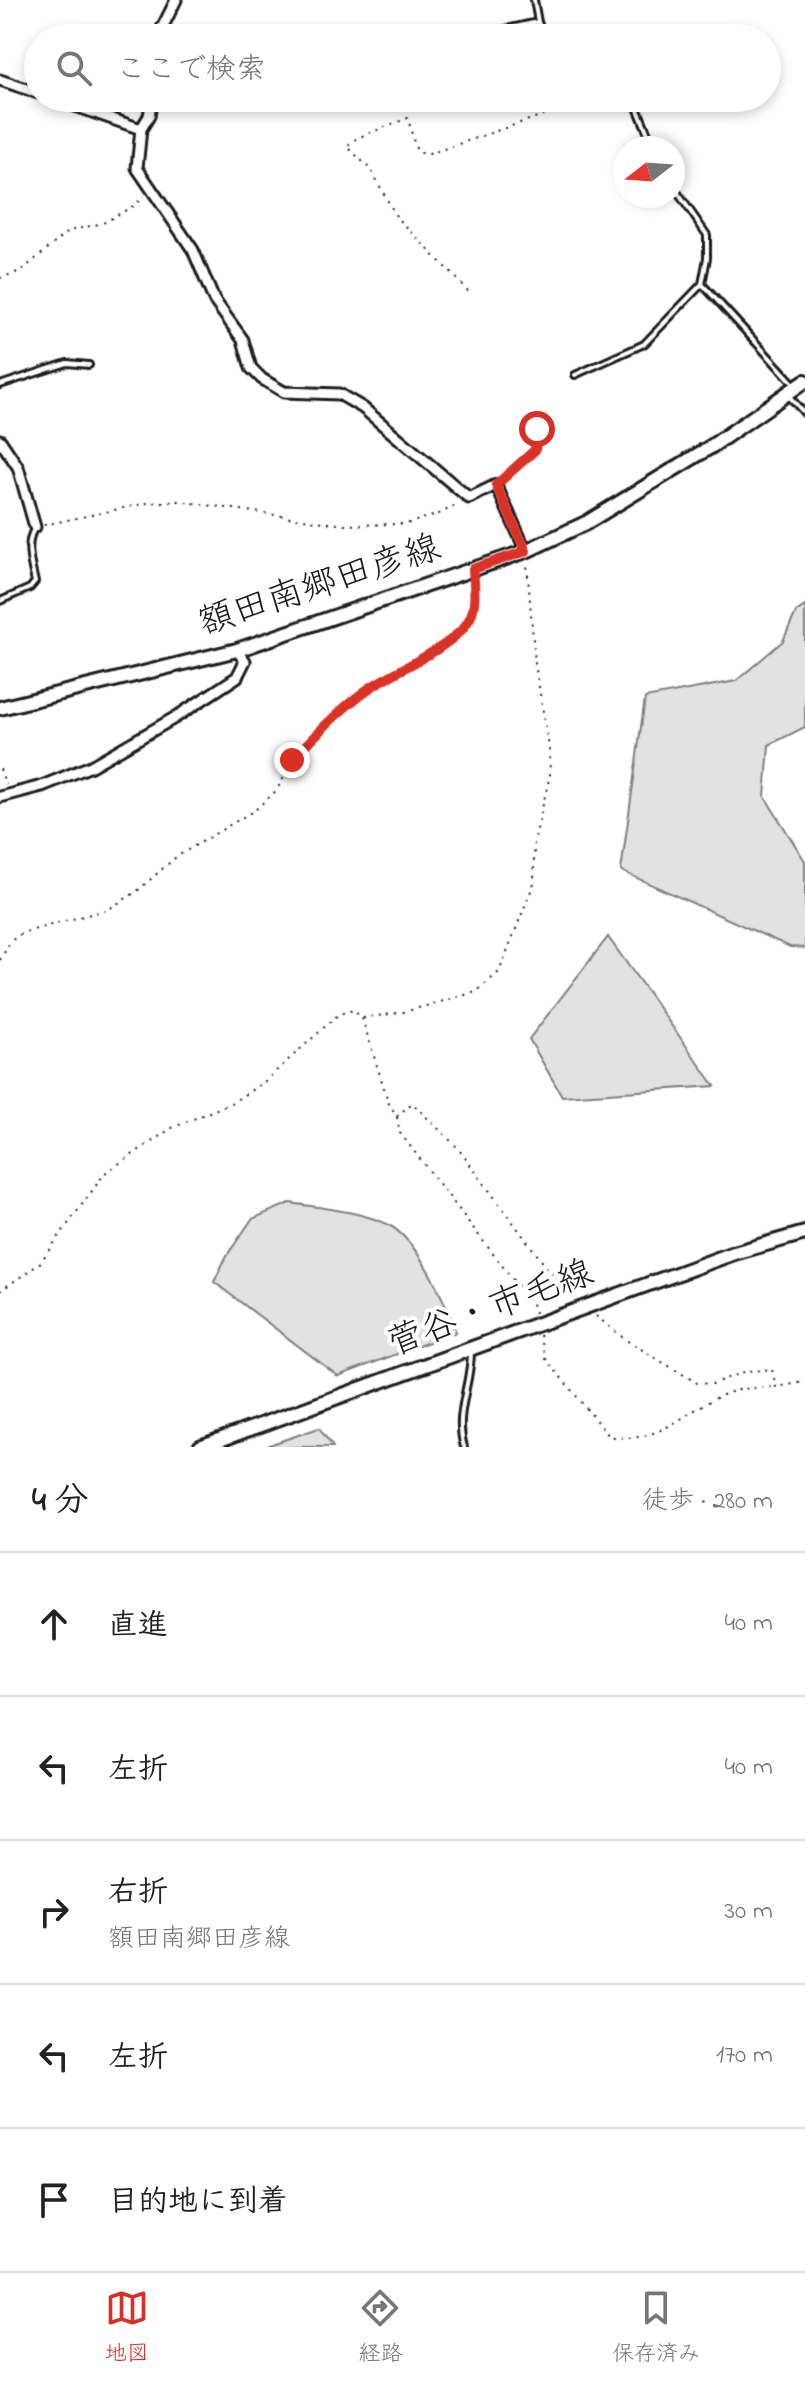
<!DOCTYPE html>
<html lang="ja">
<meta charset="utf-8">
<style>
body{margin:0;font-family:"Indie Flower","Klee One",sans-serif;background:#f6f6f6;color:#222}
.compass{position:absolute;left:613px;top:136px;width:72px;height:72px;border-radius:50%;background:#fff;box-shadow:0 4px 12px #0003;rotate:253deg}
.stop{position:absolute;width:24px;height:24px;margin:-18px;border:6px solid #d93025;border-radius:50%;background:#fff}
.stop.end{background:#d93025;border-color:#fff;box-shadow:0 2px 8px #0008}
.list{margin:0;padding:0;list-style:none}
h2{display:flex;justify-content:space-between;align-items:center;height:104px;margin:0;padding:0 32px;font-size:34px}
h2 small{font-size:26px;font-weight:400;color:#767676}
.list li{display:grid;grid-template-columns:52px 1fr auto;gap:24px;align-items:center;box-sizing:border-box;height:144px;padding:0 32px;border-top:2px solid #e0e0e0}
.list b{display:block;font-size:30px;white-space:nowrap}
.list p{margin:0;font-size:26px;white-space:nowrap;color:#767676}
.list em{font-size:26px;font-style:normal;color:#767676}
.icon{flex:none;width:44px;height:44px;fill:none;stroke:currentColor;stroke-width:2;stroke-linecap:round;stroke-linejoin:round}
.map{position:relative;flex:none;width:805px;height:1447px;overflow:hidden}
.search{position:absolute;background:#fff;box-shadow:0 4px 12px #0003;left:24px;right:24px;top:24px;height:88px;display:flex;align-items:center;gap:20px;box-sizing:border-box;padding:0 28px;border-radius:44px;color:#767676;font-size:30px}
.sheet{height:824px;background:#fff}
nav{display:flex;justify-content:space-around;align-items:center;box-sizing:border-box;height:112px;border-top:2px solid #e0e0e0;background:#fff;font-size:22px;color:#767676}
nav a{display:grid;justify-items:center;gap:4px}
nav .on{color:#d93025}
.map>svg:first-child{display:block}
.green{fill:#e2e2e2;stroke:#7f7f7f;stroke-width:2}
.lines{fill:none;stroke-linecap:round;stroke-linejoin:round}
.lane-casing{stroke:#1c1c1c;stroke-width:10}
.street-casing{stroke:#1c1c1c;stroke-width:15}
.secondary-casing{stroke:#1c1c1c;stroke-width:18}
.path{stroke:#1c1c1c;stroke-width:2;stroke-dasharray:2 6;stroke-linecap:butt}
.lane{stroke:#fff;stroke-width:4}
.street{stroke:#fff;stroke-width:9}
.secondary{stroke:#fff;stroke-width:12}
.route{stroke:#d93025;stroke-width:10}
.labels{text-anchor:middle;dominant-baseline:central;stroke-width:8;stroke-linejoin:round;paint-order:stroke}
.street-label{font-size:36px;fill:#1c1c1c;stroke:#fff}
</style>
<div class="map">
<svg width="805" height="1447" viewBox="0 0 805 1447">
<rect width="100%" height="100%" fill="#fff"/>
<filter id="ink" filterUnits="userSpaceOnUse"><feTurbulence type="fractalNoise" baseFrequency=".0125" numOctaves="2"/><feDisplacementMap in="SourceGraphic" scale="16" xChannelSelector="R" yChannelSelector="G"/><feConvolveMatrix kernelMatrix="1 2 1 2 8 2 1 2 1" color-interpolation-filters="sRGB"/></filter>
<g filter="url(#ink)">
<path class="green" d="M 805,606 L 805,727 L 769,745 L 765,797 L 805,861 L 805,948 L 790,947 L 621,871 L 645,698 L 736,681 L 783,641 L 796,612 Z
M 608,937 L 715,1086 L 562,1096 L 529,1039 Z
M 290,1203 C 322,1208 358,1211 387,1224 C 418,1239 445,1301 456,1332 L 338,1376 L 214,1282 L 226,1257 L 252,1219 Z
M 319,1428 L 333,1447 L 263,1447 Z"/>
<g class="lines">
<defs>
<path id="lane" d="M 534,0 L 538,22 L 544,38
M 484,34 L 538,22
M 570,98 L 576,101 L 586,98
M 633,98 L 654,148
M 702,284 L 795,385
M 575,375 L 644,344 L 702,284 L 707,258 L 707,235 L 673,186
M 0,385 L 67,363 L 89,365
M 788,395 L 805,414
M 0,601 L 30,588 L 35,582 C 31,565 25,544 34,529
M 464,1447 C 454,1414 471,1385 471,1352"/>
<path id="street" d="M 160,38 L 161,30 L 176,0
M 0,80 L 38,93
M 52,98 L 141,129
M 152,98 L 149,116 L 141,129 L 137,168 L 193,250 L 214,300 L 243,340 L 251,368 L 262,379 L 284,392 L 339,394 L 363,408 L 469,498 L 496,485 L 526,551
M 0,440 L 18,467 L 35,527
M 0,797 L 42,786 L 91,766 L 176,717 L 237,677 L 245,661 L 237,650"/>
<path id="secondary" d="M 0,708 L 237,650 L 526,551 L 586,523 L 712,446 L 805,381
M 200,1447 L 734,1253 L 805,1233"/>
</defs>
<use href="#lane" class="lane-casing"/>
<use href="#street" class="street-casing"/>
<use href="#secondary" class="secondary-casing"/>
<path class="path" d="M 0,278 L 21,271 L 69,231 L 103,223 L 135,205 L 143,196
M 468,291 L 396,216 L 371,170 L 347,146 L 357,138 L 408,118 L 415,147 L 420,153 L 429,154 L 561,109 L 567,103
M 503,479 L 535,450 L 537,429
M 44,525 L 147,503 L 179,501 L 344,525 L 406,524 L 439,514 L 458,504
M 0,769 L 6,785
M 0,960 L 11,941 L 22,933 L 109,909 L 136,892 L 176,857 L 255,810 L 277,790 L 292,760 L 325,725 L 366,690 L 452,639 L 470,619 L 474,603 L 474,580
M 363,1018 L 404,1012 L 476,992 L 499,972 L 534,883 L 534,842 L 550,775 L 549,747 L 535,664 L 527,564
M 397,1117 L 400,1133 L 534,1307 L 535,1313
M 0,1291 L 39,1264 L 105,1173 L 172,1128 L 233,1102 L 264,1082 L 339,1014 L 353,1010 L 362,1018 L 389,1104 L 397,1116 L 412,1103 L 457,1147 L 547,1268 L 576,1299
M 596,1316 L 626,1340 L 697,1383 L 712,1384 L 743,1372 L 772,1369 L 776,1387 L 805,1382
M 540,1335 L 546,1359 L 609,1436 C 662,1447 687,1406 731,1392 C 745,1387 760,1388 774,1387"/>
<use href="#lane" class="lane"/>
<use href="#street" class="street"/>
<use href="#secondary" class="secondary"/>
</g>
</g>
<g class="lines" filter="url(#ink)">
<path class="route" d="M 292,760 C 314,736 337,712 364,692 C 391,671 456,648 470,618 C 477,604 474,584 473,569 L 526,551 L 496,485 L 535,450 L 537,429"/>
</g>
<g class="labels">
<g class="street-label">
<text transform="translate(320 587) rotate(-18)">額田南郷田彦線</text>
<text transform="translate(491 1310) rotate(-20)">菅谷・市毛線</text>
</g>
</g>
</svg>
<svg class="compass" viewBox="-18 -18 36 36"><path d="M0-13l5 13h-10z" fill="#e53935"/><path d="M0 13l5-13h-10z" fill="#767676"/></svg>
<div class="stop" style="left:537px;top:429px"></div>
<div class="stop end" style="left:292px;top:760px"></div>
<div class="search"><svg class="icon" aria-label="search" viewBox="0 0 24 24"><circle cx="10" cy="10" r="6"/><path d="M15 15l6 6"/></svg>ここで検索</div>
</div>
<section class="sheet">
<h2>4 分<small>徒歩 · 280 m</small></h2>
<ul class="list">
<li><svg class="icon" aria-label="ahead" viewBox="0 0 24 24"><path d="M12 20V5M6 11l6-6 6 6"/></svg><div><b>直進</b></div><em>40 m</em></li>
<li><svg class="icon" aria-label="left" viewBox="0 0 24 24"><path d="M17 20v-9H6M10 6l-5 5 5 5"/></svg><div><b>左折</b></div><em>40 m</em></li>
<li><svg class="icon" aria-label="right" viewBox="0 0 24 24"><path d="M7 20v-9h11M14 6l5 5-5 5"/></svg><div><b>右折</b><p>額田南郷田彦線</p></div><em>30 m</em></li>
<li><svg class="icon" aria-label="left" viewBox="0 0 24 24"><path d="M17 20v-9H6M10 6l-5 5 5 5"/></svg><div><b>左折</b></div><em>170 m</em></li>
<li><svg class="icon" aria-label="arrive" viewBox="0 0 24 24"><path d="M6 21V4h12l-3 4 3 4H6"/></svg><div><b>目的地に到着</b></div></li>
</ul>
</section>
<nav>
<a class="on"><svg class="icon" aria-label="map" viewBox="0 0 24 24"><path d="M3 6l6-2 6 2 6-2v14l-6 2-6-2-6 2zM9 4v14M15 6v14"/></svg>地図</a>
<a><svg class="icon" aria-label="directions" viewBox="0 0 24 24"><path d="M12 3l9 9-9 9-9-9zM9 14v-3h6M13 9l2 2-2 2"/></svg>経路</a>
<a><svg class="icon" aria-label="saved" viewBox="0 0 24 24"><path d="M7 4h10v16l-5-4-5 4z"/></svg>保存済み</a>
</nav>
